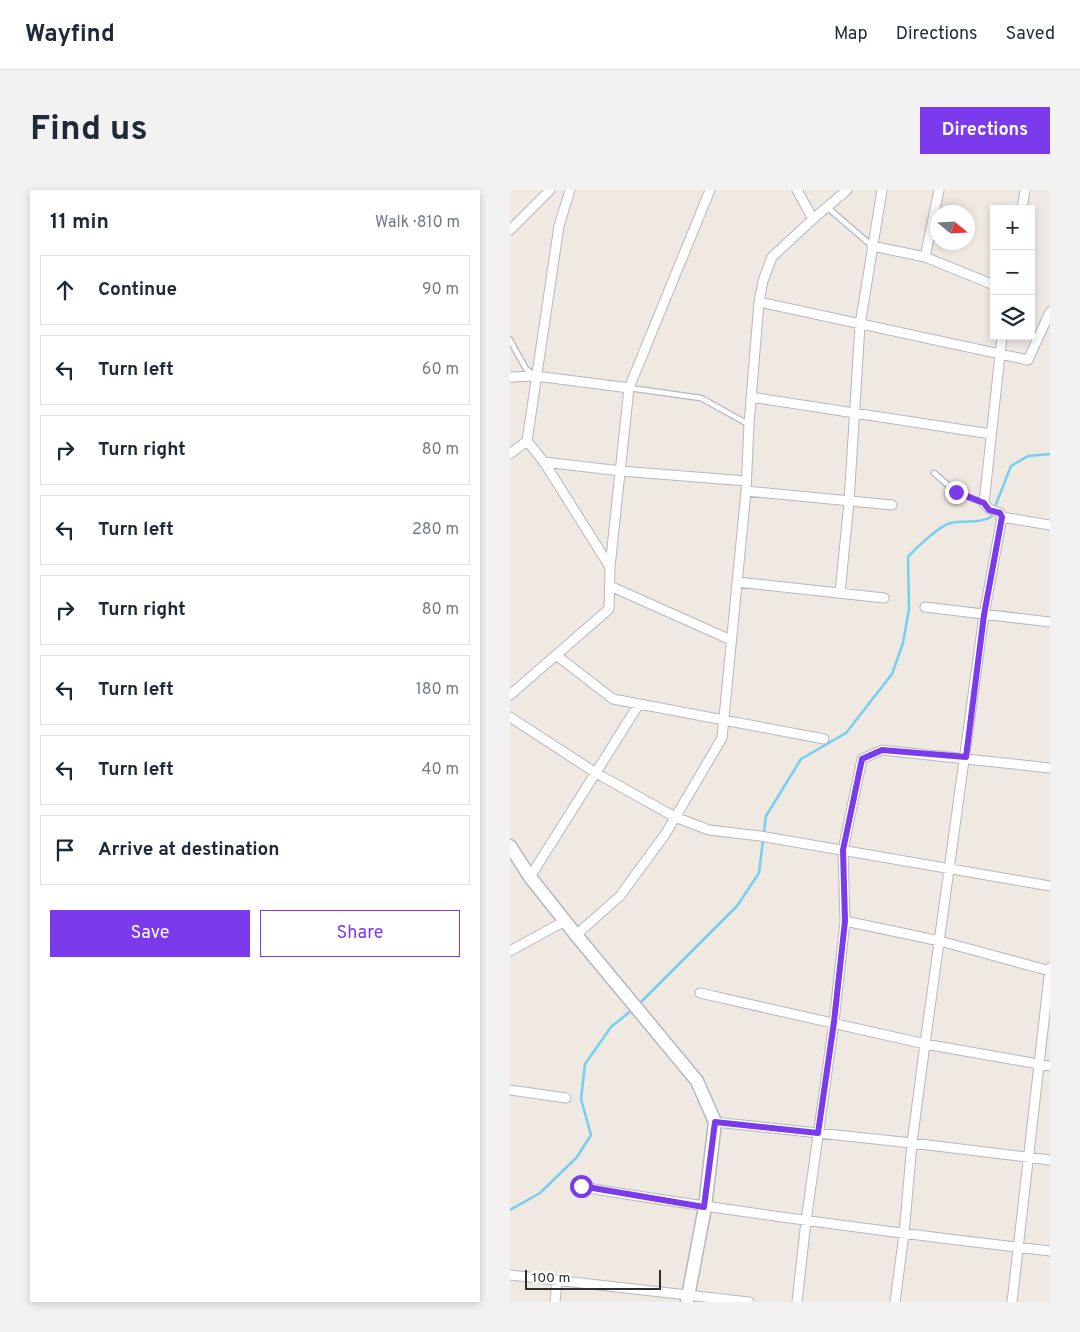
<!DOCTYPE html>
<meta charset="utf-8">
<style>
body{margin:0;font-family:Overpass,sans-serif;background:#f2f2f3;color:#1f2937}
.controls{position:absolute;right:15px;top:15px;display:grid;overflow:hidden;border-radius:0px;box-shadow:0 2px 8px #0003}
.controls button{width:45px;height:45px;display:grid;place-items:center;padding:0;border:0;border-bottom:1px solid #e0e1e3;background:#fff;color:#1f2937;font:25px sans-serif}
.compass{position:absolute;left:420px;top:15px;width:45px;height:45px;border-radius:50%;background:#fff;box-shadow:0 2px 8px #0003;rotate:108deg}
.scale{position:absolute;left:15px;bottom:12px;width:136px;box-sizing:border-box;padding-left:5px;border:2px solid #2e2e2e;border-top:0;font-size:14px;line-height:18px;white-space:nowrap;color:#2e2e2e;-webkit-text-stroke:4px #fff;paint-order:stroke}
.stop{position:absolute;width:15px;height:15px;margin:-11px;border:4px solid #7c3aed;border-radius:50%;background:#fff}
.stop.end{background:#7c3aed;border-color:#fff;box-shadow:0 1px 5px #0008}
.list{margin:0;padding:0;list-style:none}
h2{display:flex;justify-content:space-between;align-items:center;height:65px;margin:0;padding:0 20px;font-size:21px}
h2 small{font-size:16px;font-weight:400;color:#747a83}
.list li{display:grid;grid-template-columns:32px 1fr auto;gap:15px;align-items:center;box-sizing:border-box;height:70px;margin:0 10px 10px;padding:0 10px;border:1px solid #e0e1e3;border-radius:0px}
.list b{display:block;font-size:19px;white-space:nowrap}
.list em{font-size:16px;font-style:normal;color:#747a83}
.actions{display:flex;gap:10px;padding:15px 20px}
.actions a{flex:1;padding:11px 0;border:1px solid #7c3aed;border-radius:0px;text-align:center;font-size:18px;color:#7c3aed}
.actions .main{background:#7c3aed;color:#fff}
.icon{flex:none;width:28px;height:28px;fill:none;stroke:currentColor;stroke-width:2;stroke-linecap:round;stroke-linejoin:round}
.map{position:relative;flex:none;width:540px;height:1112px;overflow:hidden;border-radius:0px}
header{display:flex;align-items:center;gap:30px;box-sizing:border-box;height:70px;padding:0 25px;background:#fff;border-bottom:1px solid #e0e1e3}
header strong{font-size:24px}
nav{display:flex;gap:28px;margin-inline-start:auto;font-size:18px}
.intro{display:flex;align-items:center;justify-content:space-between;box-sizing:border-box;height:120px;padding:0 30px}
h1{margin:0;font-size:35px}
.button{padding:12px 22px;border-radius:0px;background:#7c3aed;color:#fff;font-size:18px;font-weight:700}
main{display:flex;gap:30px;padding:0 30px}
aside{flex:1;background:#fff;border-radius:0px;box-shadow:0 2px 8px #0003}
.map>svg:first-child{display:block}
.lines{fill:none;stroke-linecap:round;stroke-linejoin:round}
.stream{stroke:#75cff0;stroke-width:2.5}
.lane-casing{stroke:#b4b7c1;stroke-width:7}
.street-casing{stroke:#b4b7c1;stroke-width:11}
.secondary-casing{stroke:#b4b7c1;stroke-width:15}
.lane{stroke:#fff;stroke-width:4.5}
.street{stroke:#fff;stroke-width:9}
.secondary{stroke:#fff;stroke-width:12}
.route{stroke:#7c3aed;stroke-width:6}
</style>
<header>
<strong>Wayfind</strong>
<nav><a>Map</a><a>Directions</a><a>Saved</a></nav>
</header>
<div class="intro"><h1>Find us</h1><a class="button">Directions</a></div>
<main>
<aside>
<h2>11 min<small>Walk · 810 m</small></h2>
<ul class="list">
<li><svg class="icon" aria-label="ahead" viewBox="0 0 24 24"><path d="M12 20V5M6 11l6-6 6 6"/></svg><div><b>Continue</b></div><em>90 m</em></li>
<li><svg class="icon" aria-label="left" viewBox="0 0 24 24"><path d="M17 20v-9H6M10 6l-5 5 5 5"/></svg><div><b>Turn left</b></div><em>60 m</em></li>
<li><svg class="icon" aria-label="right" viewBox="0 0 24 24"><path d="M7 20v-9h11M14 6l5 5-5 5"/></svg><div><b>Turn right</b></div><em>80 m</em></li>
<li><svg class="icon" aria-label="left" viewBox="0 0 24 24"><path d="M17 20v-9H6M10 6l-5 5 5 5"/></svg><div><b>Turn left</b></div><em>280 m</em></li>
<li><svg class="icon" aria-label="right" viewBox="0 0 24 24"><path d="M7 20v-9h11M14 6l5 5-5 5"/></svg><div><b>Turn right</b></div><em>80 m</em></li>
<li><svg class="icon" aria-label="left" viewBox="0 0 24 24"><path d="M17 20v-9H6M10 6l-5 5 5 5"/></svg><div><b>Turn left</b></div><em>180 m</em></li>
<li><svg class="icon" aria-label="left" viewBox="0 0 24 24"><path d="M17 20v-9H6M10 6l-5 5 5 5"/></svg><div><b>Turn left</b></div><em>40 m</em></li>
<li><svg class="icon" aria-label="arrive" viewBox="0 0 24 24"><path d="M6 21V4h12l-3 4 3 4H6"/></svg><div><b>Arrive at destination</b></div></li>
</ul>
<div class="actions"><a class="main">Save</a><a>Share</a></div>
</aside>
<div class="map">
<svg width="540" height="1112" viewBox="0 0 540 1112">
<rect width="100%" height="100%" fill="#efe9e1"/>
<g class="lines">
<path class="stream" d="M 128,815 L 227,716 L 249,683 L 256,626 L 291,569 L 336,543 L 382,484 L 393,453 L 399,419 L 398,367 C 406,358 430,335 441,333 C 455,330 469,334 481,327 L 501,276 L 518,266 L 540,264
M 0,1020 L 30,1003 L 67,967 L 81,945 L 71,909 L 75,874 L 101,837 L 122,820"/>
<defs>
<path id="lane" d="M 317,17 L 362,56
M 0,150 L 16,179 L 25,185
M 119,198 L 191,208 L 238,234
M 424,283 L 446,302 L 474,313"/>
<path id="street" d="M 60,0 L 49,36 L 17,251 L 34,272 L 100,377
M 287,0 L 303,29
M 512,19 L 515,0
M 0,40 L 40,0
M 362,56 L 415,67 L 484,95
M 415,67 L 429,0
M 249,112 L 518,170 L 540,122
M 492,146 L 474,313 L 479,319 L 490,323 L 492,327 L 540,335
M 0,187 L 26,186 L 119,198
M 241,207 L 481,244
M 0,264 L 17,251
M 34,272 L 111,281 L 236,291
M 236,301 L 382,315
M 228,392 L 374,408
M 100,396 L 221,450
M 330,403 L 339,312 L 350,135 L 372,0
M 415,417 L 540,432
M 46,465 L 103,509 L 314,549
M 0,505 L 99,419 L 100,377 L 119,198 L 200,0
M 0,527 L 86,583 L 165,627 L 199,640 L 250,646 L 540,696
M 20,687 L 129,514
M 335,731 L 430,751 L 540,781
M 66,745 L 110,706 L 156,643 L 212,548 L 236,301 L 239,234 L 249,112 L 253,91 L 262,67 L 303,29 L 337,0
M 0,761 L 55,731
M 190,803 L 415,854 L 540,876
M 0,900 L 56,908
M 205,932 L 402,953 L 540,970
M 71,997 C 227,1022 383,1043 540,1061
M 0,1085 L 239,1112
M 45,1112 L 47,1090
M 287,1112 L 296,1031 L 324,832 L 335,731 L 333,660 L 352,569 L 372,560 L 540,578
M 385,1112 L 394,1044 L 402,953 L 415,854 L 474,425 L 492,327
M 502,1112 L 540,778"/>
<path id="secondary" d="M 0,656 L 20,687 L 66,745 L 187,891 L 205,932 L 195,1017 L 177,1112"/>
</defs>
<use href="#lane" class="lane-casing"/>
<use href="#street" class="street-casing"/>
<use href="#secondary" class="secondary-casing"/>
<use href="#lane" class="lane"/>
<use href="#street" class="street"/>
<use href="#secondary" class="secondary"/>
</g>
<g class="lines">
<path class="route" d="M 71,996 L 194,1017 L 205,932 L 308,943 L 324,832 L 335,731 L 333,660 L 352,569 L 372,560 L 456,567 L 474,425 L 492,327 L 490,323 L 479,320 L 474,313 L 446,302"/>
</g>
</svg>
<div class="controls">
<button>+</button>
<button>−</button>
<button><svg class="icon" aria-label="layers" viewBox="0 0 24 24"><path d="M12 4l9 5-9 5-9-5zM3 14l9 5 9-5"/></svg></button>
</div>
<svg class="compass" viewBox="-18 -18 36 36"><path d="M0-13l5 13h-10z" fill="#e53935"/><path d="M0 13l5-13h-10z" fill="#747a83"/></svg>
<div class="scale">100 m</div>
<div class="stop" style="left:71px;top:996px"></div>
<div class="stop end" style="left:446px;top:302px"></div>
</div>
</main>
